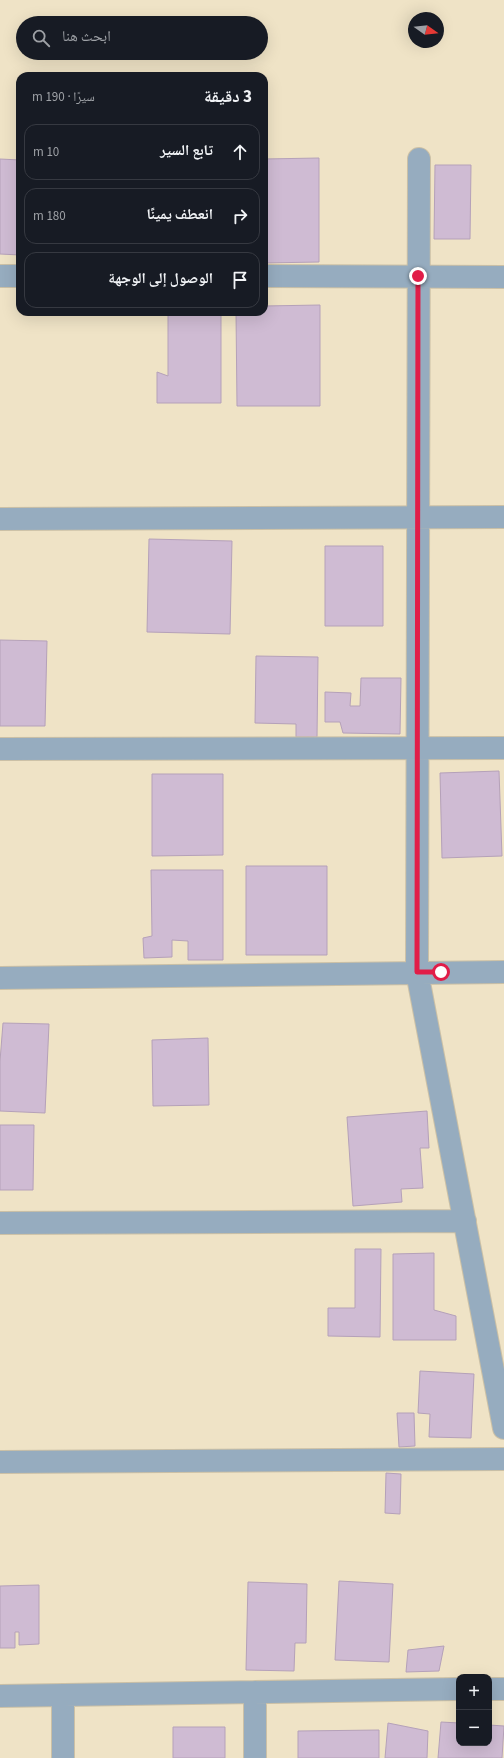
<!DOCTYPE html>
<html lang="ar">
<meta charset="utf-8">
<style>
body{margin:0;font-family:"Source Sans 3","Noto Naskh Arabic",sans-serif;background:#242831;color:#f1f3f6;direction:rtl}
.controls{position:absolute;right:12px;bottom:12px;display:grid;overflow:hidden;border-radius:8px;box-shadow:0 4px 16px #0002}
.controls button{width:36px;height:36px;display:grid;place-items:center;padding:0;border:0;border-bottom:1px solid #363941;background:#171b24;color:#f1f3f6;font:20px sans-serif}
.compass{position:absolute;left:408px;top:12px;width:36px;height:36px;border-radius:50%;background:#171b24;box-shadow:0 4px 16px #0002;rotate:105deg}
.stop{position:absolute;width:12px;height:12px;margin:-9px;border:3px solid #e11d48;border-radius:50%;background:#fff}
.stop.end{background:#e11d48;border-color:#fff;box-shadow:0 1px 4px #0008}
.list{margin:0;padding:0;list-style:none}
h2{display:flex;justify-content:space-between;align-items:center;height:52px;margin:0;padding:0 16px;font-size:17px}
h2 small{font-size:13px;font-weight:400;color:#9ea1a6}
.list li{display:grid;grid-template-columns:26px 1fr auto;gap:12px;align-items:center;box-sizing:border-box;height:56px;margin:0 8px 8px;padding:0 8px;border:1px solid #363941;border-radius:12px}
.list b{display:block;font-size:15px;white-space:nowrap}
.list em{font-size:13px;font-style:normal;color:#9ea1a6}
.icon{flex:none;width:22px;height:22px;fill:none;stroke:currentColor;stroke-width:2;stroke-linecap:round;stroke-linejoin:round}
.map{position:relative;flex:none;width:504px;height:1758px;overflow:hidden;direction:ltr}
.search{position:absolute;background:#171b24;box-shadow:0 4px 16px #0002;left:16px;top:16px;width:252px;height:44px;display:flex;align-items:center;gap:10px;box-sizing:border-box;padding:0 14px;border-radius:22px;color:#9ea1a6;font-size:15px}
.panel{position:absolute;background:#171b24;box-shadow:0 4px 16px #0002;left:16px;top:72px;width:252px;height:244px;border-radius:12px;direction:rtl}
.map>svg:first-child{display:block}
.building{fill:#cfbbd3;stroke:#b5a1b9}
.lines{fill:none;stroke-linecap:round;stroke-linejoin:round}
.street-casing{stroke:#cbc0a6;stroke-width:24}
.street{stroke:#96acbf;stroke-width:22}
.route{stroke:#e11d48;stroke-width:5}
</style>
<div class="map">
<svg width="504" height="1758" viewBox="0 0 504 1758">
<rect width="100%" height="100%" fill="#efe3c6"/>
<path class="building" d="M 319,158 L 319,262 L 264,263 L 264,159 Z
M 0,159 L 20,160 L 20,255 L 0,254 Z
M 435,165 L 471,165 L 470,239 L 434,239 Z
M 320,305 L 320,406 L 237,406 L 236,312 L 264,312 L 264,306 Z
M 168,312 L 221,312 L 221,403 L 157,403 L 157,372 L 168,376 Z
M 149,539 L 232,541 L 230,634 L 147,632 Z
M 325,546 L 383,546 L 383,626 L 325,626 Z
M 0,640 L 47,641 L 45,726 L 0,726 Z
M 256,656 L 318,657 L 317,737 L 296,737 L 296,724 L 255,723 Z
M 361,678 L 401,678 L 400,734 L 343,733 L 340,722 L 325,722 L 325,692 L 351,693 L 350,706 L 360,706 Z
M 499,771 L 502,856 L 442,858 L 440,773 Z
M 152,774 L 223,774 L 223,855 L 152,856 Z
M 246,866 L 327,866 L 327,955 L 246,955 Z
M 151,870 L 223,870 L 223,960 L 188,960 L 188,941 L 172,940 L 172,957 L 144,958 L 143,938 L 152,936 Z
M 3,1023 L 49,1024 L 45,1113 L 0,1111 L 0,1061 Z
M 208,1038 L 209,1105 L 153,1106 L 152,1040 Z
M 427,1111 L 429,1148 L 420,1148 L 423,1188 L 401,1189 L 402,1202 L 353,1206 L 347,1117 Z
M 0,1125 L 34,1125 L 33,1190 L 0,1190 Z
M 355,1249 L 381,1249 L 380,1337 L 328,1336 L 328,1308 L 355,1308 Z
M 434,1253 L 434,1310 L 456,1316 L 456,1340 L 393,1340 L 393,1254 Z
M 420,1371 L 474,1374 L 471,1438 L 429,1437 L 430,1414 L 418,1413 Z
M 397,1413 L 414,1413 L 415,1446 L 399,1447 Z
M 386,1473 L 401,1474 L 400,1514 L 385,1513 Z
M 339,1581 L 393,1584 L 389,1662 L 335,1660 Z
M 248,1582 L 307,1584 L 306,1643 L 295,1643 L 294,1671 L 246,1670 Z
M 39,1585 L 39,1644 L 19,1645 L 19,1632 L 15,1632 L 15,1648 L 0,1648 L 0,1586 Z
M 444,1646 L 439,1671 L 406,1672 L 408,1650 Z
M 441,1722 L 459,1723 L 459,1743 L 489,1743 L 489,1725 L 504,1726 L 502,1758 L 438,1758 Z
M 388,1723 L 428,1731 L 427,1758 L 385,1758 Z
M 173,1727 L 225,1727 L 225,1758 L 173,1758 Z
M 379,1730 L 379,1758 L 298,1758 L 298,1731 Z"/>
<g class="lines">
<defs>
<path id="street" d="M 419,159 L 417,972 L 504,1428
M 0,276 L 20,276
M 264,276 L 504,277
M 0,519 L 504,517
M 0,749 L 504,748
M 0,978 L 504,972
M 0,1223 L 465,1221
M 0,1462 L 504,1459
M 489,1689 L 504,1689
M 63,1695 L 63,1758
M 0,1696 L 459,1689
M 255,1758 L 255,1692"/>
</defs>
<use href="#street" class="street-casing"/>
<use href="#street" class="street"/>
</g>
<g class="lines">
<path class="route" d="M 418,276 L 417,972 L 441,972"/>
</g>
</svg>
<div class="controls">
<button>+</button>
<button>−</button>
</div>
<svg class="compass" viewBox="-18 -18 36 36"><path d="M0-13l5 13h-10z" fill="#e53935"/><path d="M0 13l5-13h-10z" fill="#9ea1a6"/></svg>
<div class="stop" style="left:441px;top:972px"></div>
<div class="stop end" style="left:418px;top:276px"></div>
<div class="search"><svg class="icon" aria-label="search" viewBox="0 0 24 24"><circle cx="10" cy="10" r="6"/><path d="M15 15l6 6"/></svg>ابحث هنا</div>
<section class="panel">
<h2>3 دقيقة<small>سيرًا · 190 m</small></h2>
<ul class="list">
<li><svg class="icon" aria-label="ahead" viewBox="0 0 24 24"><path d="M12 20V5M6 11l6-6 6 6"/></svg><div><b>تابع السير</b></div><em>10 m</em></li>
<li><svg class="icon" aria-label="right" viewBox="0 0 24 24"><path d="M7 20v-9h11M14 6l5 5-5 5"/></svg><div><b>انعطف يمينًا</b></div><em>180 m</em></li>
<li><svg class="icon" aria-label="arrive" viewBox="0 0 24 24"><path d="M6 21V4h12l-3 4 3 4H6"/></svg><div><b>الوصول إلى الوجهة</b></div></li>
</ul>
</section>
</div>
